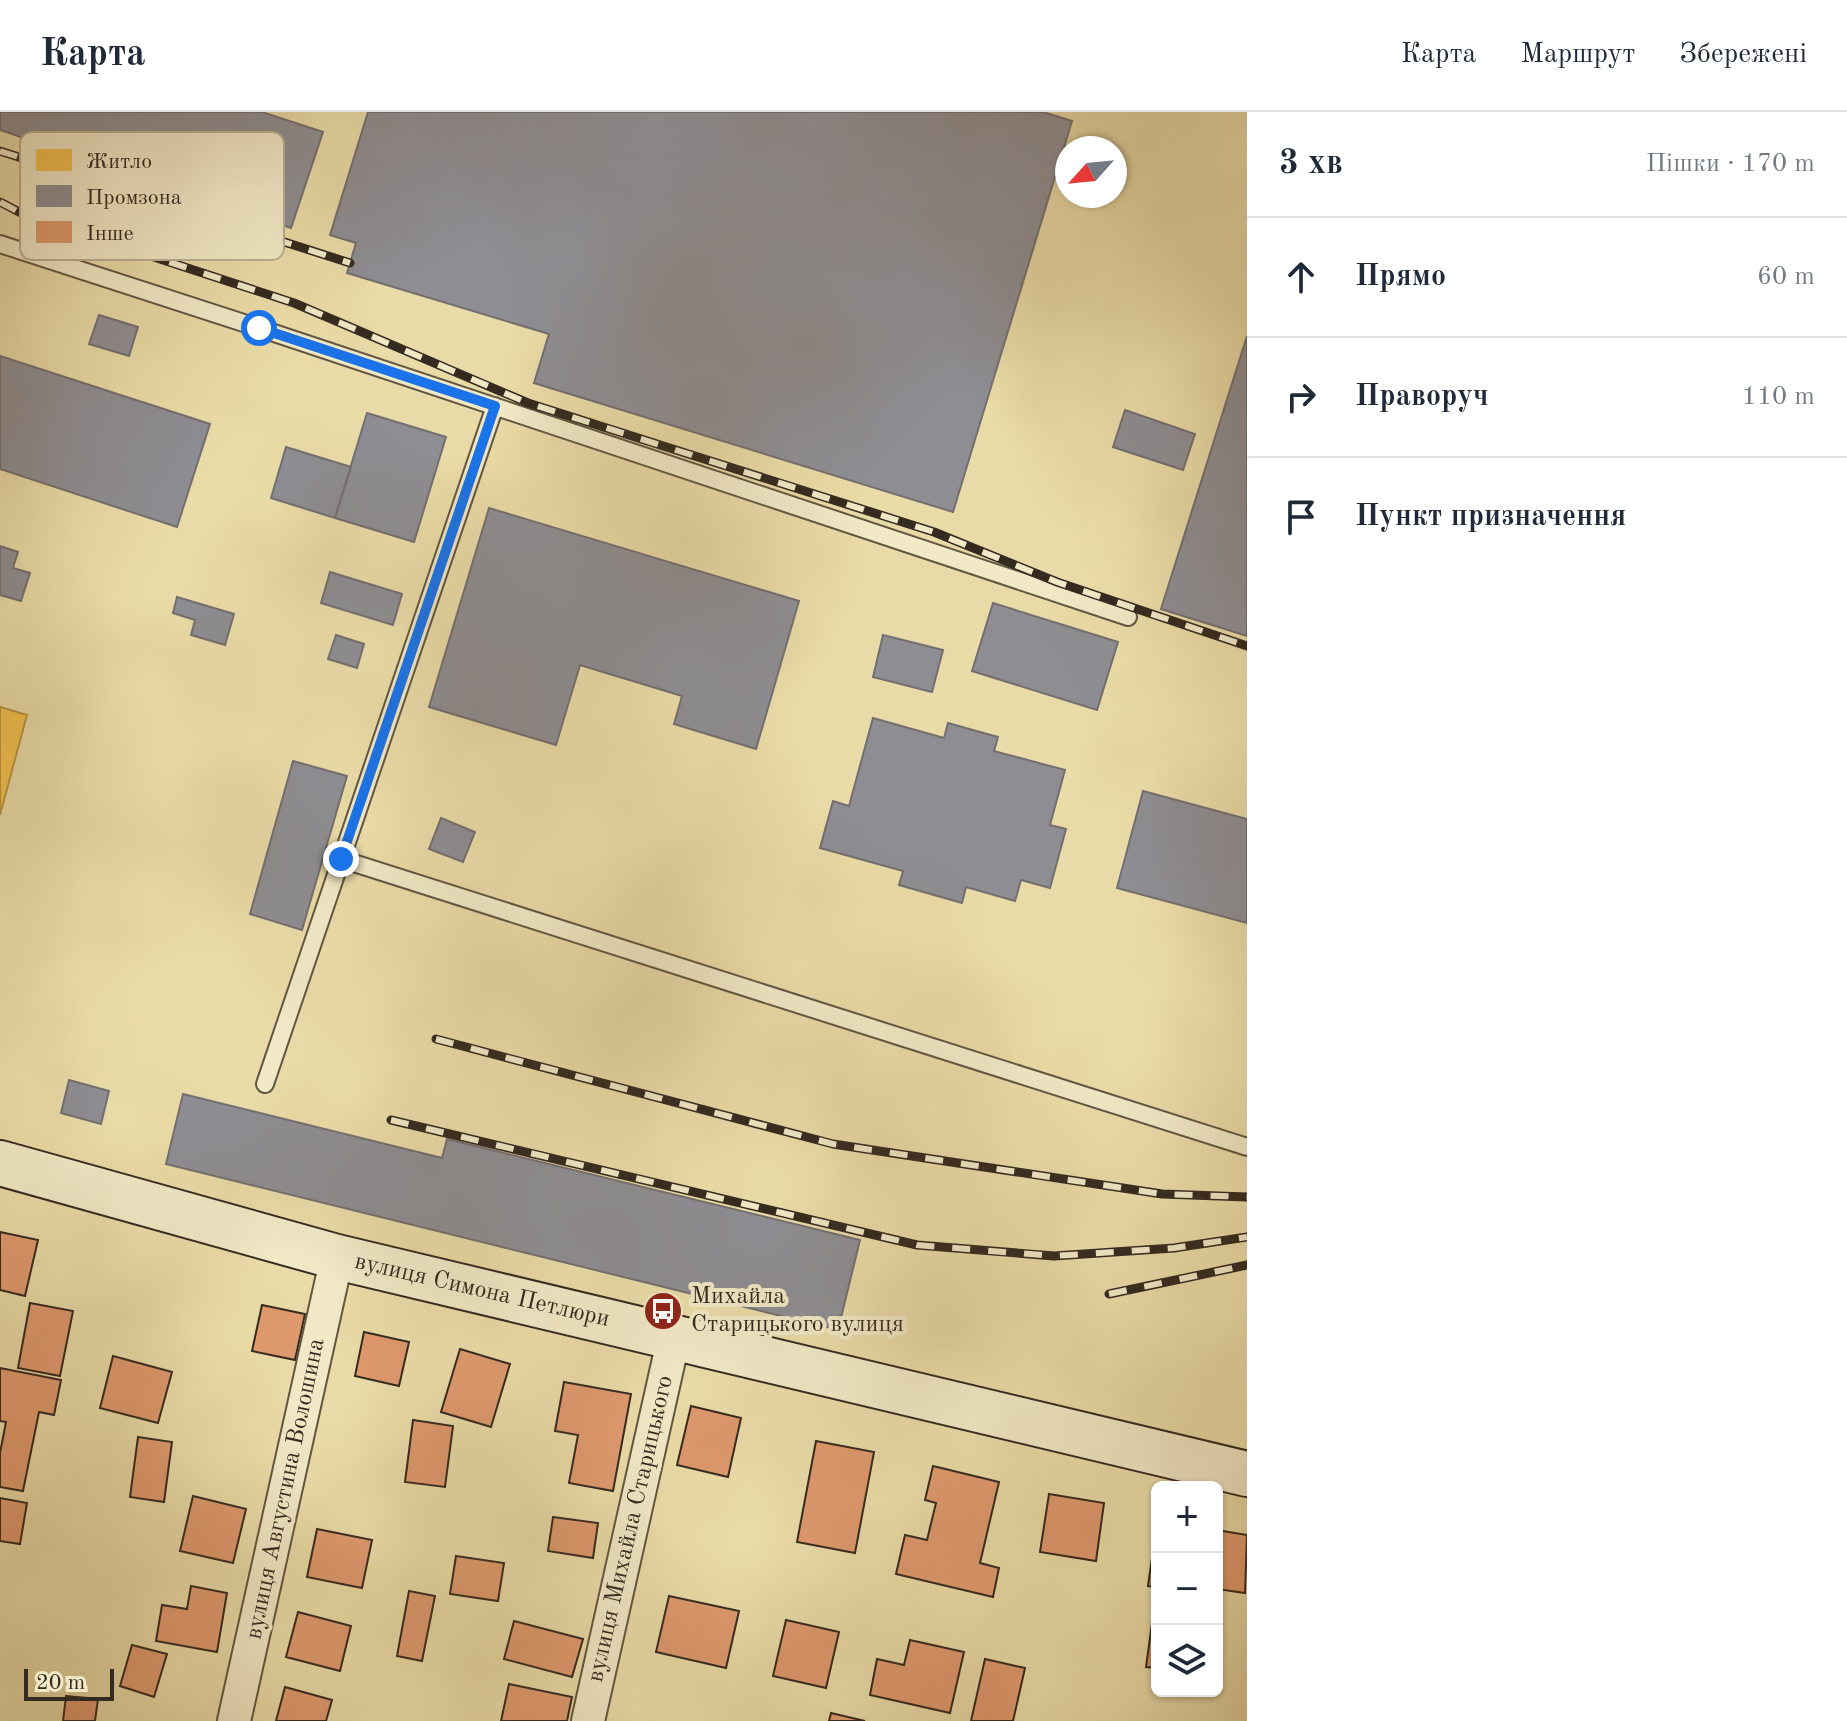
<!DOCTYPE html>
<html lang="uk">
<meta charset="utf-8">
<style>
body{margin:0;font-family:"Old Standard TT",serif;background:#f6f6f7;color:#1f2937}
.controls{position:absolute;right:24px;bottom:24px;display:grid;overflow:hidden;border-radius:12px;box-shadow:0 2px 6px #0004}
.controls button{width:72px;height:72px;display:grid;place-items:center;padding:0;border:0;border-bottom:2px solid #e0e1e3;background:#fff;color:#1f2937;font:40px sans-serif}
.compass{position:absolute;left:1055px;top:24px;width:72px;height:72px;border-radius:50%;background:#fff;box-shadow:0 2px 6px #0004;rotate:243deg}
.scale{position:absolute;left:24px;bottom:20px;width:90px;box-sizing:border-box;padding-left:8px;border:4px solid #352a1f;border-top:0;font-size:22px;line-height:28px;white-space:nowrap;color:#352a1f;-webkit-text-stroke:6px #f1e8c6;paint-order:stroke}
.stop{position:absolute;width:24px;height:24px;margin:-18px;border:6px solid #1a73e8;border-radius:50%;background:#fff}
.stop.end{background:#1a73e8;border-color:#fff;box-shadow:0 2px 8px #0008}
.list{margin:0;padding:0;list-style:none}
h2{display:flex;justify-content:space-between;align-items:center;height:104px;margin:0;padding:0 32px;font-size:34px}
h2 small{font-size:26px;font-weight:400;color:#747a83}
.list li{display:grid;grid-template-columns:52px 1fr auto;gap:24px;align-items:center;box-sizing:border-box;height:120px;padding:0 32px;border-top:2px solid #e0e1e3}
.list b{display:block;font-size:30px;white-space:nowrap}
.list em{font-size:26px;font-style:normal;color:#747a83}
.icon{flex:none;width:44px;height:44px;fill:none;stroke:currentColor;stroke-width:2;stroke-linecap:round;stroke-linejoin:round}
.map{position:relative;flex:none;width:1247px;height:1609px;overflow:hidden}
header{display:flex;align-items:center;gap:48px;box-sizing:border-box;height:112px;padding:0 40px;background:#fff;border-bottom:2px solid #e0e1e3}
header strong{font-size:38px}
nav{display:flex;gap:44px;margin-inline-start:auto;font-size:28px}
main{display:flex}
aside{flex:1;background:#fff}
.map>svg:first-child{display:block}
.homes{fill:#f2c14e;stroke:#b99440;stroke-width:2}
.industry{fill:#8d8d92;stroke:#736f70;stroke-width:2}
.building{fill:#de996d;stroke:#352a1f;stroke-width:2}
.lines{fill:none;stroke-linecap:round;stroke-linejoin:round}
.service-casing{stroke:#625641;stroke-width:20}
.minor-casing{stroke:#625641;stroke-width:36}
.secondary-casing{stroke:#352a1f;stroke-width:48}
.service{stroke:#f1e8c6;stroke-width:16}
.minor{stroke:#f1e8c6;stroke-width:32}
.secondary{stroke:#f1e8c6;stroke-width:44}
.rail-casing{stroke:#352a1f;stroke-width:9}
.rail{stroke:#f1e8c6;stroke-width:6;stroke-dasharray:18;stroke-linecap:butt}
.route{stroke:#1a73e8;stroke-width:10}
.labels{text-anchor:middle;dominant-baseline:central;stroke-width:8;stroke-linejoin:round;paint-order:stroke}
.street-label{font-size:24px;fill:#352a1f;stroke:#f1e8c6}
.poi-label{font-size:24px;fill:#352a1f;stroke:#f1e8c6;text-anchor:start}
.key{fill:#f1e8c6;stroke:#b9af94;stroke-width:2}
.key-label{font-size:22px;fill:#352a1f}
</style>
<header>
<strong>Карта</strong>
<nav><a>Карта</a><a>Маршрут</a><a>Збережені</a></nav>
</header>
<main>
<div class="map">
<svg width="1247" height="1609" viewBox="0 0 1247 1609">
<rect width="100%" height="100%" fill="#e9dba7"/>
<filter id="stains"><feTurbulence type="fractalNoise" baseFrequency=".0025" numOctaves="4"/><feColorMatrix values="0 0 0 0 .2 0 0 0 0 .09 0 0 0 0 .02 0 0 0 .5 -.17"/></filter>
<radialGradient id="worn" r=".72"><stop offset=".6" stop-color="#630" stop-opacity="0"/><stop offset="1" stop-color="#630" stop-opacity=".3"/></radialGradient>
<path class="homes" d="M 0,595 L 27,603 L 0,703 Z"/>
<path class="industry" d="M 0,0 L 262,0 L 323,20 L 291,116 L 0,18 Z
M 368,0 L 1043,0 L 1072,9 L 953,400 L 534,271 L 549,222 L 347,161 L 356,131 L 330,123 Z
M 99,203 L 138,215 L 129,244 L 89,232 Z
M 1247,224 L 1247,524 L 1161,497 Z
M 0,244 L 210,312 L 177,415 L 0,357 Z
M 1125,298 L 1195,322 L 1183,358 L 1113,335 Z
M 367,301 L 446,325 L 414,430 L 335,406 Z
M 286,335 L 351,355 L 335,406 L 271,386 Z
M 489,396 L 799,489 L 756,637 L 674,612 L 682,584 L 580,553 L 556,633 L 429,595 Z
M 0,434 L 18,440 L 13,456 L 30,461 L 21,489 L 0,483 Z
M 330,460 L 402,482 L 393,513 L 321,491 Z
M 177,485 L 234,502 L 225,533 L 191,523 L 195,508 L 173,501 Z
M 993,491 L 1118,530 L 1097,598 L 972,559 Z
M 336,523 L 364,532 L 357,556 L 328,547 Z
M 883,523 L 943,538 L 932,580 L 873,565 Z
M 873,606 L 944,626 L 948,611 L 998,625 L 994,639 L 1065,658 L 1050,713 L 1066,717 L 1050,776 L 1021,768 L 1015,789 L 966,775 L 962,791 L 899,773 L 903,759 L 820,736 L 833,689 L 849,694 Z
M 293,649 L 347,664 L 302,818 L 250,802 Z
M 1143,679 L 1247,707 L 1247,811 L 1117,776 Z
M 441,706 L 475,720 L 463,750 L 429,737 Z
M 69,968 L 109,979 L 101,1012 L 61,1001 Z
M 183,982 L 442,1046 L 447,1027 L 860,1128 L 838,1218 L 166,1052 Z"/>
<path class="building" d="M 0,1120 L 38,1128 L 25,1184 L 0,1178 Z
M 30,1191 L 73,1199 L 60,1264 L 18,1256 Z
M 262,1193 L 305,1202 L 295,1248 L 252,1239 Z
M 364,1220 L 409,1230 L 399,1274 L 355,1264 Z
M 460,1237 L 510,1252 L 491,1315 L 441,1300 Z
M 113,1244 L 172,1260 L 158,1311 L 100,1296 Z
M 0,1256 L 61,1268 L 54,1303 L 39,1300 L 23,1379 L 0,1375 L 0,1341 L 6,1310 L 0,1309 Z
M 564,1270 L 631,1282 L 613,1379 L 569,1371 L 578,1323 L 555,1319 Z
M 691,1294 L 741,1306 L 728,1365 L 677,1353 Z
M 413,1308 L 453,1314 L 445,1375 L 405,1370 Z
M 138,1325 L 172,1330 L 164,1390 L 130,1385 Z
M 816,1329 L 874,1340 L 855,1441 L 797,1430 Z
M 933,1354 L 999,1370 L 980,1451 L 999,1456 L 993,1485 L 896,1462 L 905,1423 L 927,1428 L 936,1391 L 925,1388 Z
M 1049,1382 L 1104,1391 L 1096,1449 L 1040,1440 Z
M 193,1384 L 246,1397 L 233,1451 L 180,1439 Z
M 0,1386 L 27,1391 L 20,1432 L 0,1429 Z
M 553,1405 L 598,1411 L 593,1446 L 548,1439 Z
M 1157,1411 L 1157,1475 L 1148,1474 Z
M 317,1417 L 372,1428 L 362,1476 L 307,1465 Z
M 1217,1418 L 1247,1423 L 1245,1481 L 1217,1477 Z
M 456,1444 L 504,1451 L 498,1489 L 450,1482 Z
M 191,1474 L 227,1481 L 217,1540 L 156,1529 L 162,1493 L 187,1497 Z
M 409,1479 L 435,1484 L 422,1549 L 397,1544 Z
M 669,1484 L 739,1499 L 726,1556 L 656,1540 Z
M 298,1500 L 351,1514 L 340,1559 L 286,1545 Z
M 1153,1504 L 1157,1504 L 1157,1556 L 1146,1555 Z
M 786,1508 L 839,1520 L 826,1576 L 773,1564 Z
M 514,1509 L 583,1527 L 572,1565 L 504,1547 Z
M 910,1528 L 964,1540 L 950,1601 L 870,1583 L 877,1547 L 904,1553 Z
M 132,1533 L 167,1542 L 154,1585 L 120,1574 Z
M 985,1547 L 1025,1556 L 1013,1609 L 971,1609 Z
M 509,1572 L 572,1585 L 567,1609 L 501,1609 Z
M 285,1575 L 332,1588 L 326,1609 L 276,1609 Z
M 66,1584 L 98,1587 L 95,1609 L 63,1609 Z
M 831,1601 L 865,1609 L 829,1609 Z"/>
<g class="lines">
<defs>
<path id="service" d="M 0,132 L 259,216 L 1128,505
M 341,747 L 1247,1035
M 265,972 L 495,294"/>
<path id="minor" d="M 234,1609 L 337,1145
M 588,1609 L 674,1225"/>
<path id="secondary" d="M 0,1051 L 337,1145 L 1247,1362"/>
</defs>
<use href="#service" class="service-casing"/>
<use href="#minor" class="minor-casing"/>
<use href="#secondary" class="secondary-casing"/>
<use href="#service" class="service"/>
<use href="#minor" class="minor"/>
<use href="#secondary" class="secondary"/>
<defs>
<path id="rail" d="M 0,39 L 350,151
M 0,90 L 23,102 L 294,191 L 528,291 L 934,420 L 1057,470 L 1247,534
M 436,927 L 833,1032 L 1162,1082 L 1247,1085
M 391,1008 L 917,1133 L 1054,1144 L 1174,1136 L 1247,1125
M 1109,1182 L 1247,1153"/>
</defs>
<use href="#rail" class="rail-casing"/>
<use href="#rail" class="rail"/>
</g>
<g class="lines">
<path class="route" d="M 259,216 L 495,294 L 341,747"/>
</g>
<defs>
<symbol id="bus-disc" viewBox="-11 -11 22 22"><circle r="9.5" fill="#8f2418" stroke="#f1e8c6"/><path d="M-5-6H5V4H4V6H2V4H-2V6H-4V4H-5ZM-3.5-4V0h7V-4ZM-3.5 1.2v1.5H-2V1.2ZM2 1.2v1.5H3.5V1.2Z" fill="#fff"/></symbol>
</defs>
<g fill-rule="evenodd">
<use href="#bus-disc" x="641" y="1177" width="44" height="44"/>
</g>
<g class="labels">
<g class="street-label">
<text transform="translate(482 1179) rotate(13)">вулиця Симона Петлюри</text>
<text transform="translate(286 1377) rotate(-78)">вулиця Августина Волошина</text>
<text transform="translate(631 1417) rotate(-77)">вулиця Михайла Старицького</text>
</g>
<g class="poi-label">
<text x="691" y="1185">Михайла<tspan x="691" dy="28">Старицького вулиця</tspan></text>
</g>
</g>
<rect x="20" y="20" width="264" height="128" rx="12" class="key"/>
<rect x="36" y="37" width="36" height="22" fill="#f2c14e"/>
<rect x="36" y="73" width="36" height="22" fill="#8d8d92"/>
<rect x="36" y="109" width="36" height="22" fill="#de996d"/>
<g class="key-label">
<text x="86" y="56">Житло</text>
<text x="86" y="92">Промзона</text>
<text x="86" y="128">Інше</text>
</g>
<rect width="100%" height="100%" filter="url(#stains)"/>
<rect width="100%" height="100%" fill="url(#worn)"/>
</svg>
<div class="controls">
<button>+</button>
<button>−</button>
<button><svg class="icon" aria-label="layers" viewBox="0 0 24 24"><path d="M12 4l9 5-9 5-9-5zM3 14l9 5 9-5"/></svg></button>
</div>
<svg class="compass" viewBox="-18 -18 36 36"><path d="M0-13l5 13h-10z" fill="#e53935"/><path d="M0 13l5-13h-10z" fill="#747a83"/></svg>
<div class="scale">20 m</div>
<div class="stop" style="left:259px;top:216px"></div>
<div class="stop end" style="left:341px;top:747px"></div>
</div>
<aside>
<h2>3 хв<small>Пішки · 170 m</small></h2>
<ul class="list">
<li><svg class="icon" aria-label="ahead" viewBox="0 0 24 24"><path d="M12 20V5M6 11l6-6 6 6"/></svg><div><b>Прямо</b></div><em>60 m</em></li>
<li><svg class="icon" aria-label="right" viewBox="0 0 24 24"><path d="M7 20v-9h11M14 6l5 5-5 5"/></svg><div><b>Праворуч</b></div><em>110 m</em></li>
<li><svg class="icon" aria-label="arrive" viewBox="0 0 24 24"><path d="M6 21V4h12l-3 4 3 4H6"/></svg><div><b>Пункт призначення</b></div></li>
</ul>
</aside>
</main>
